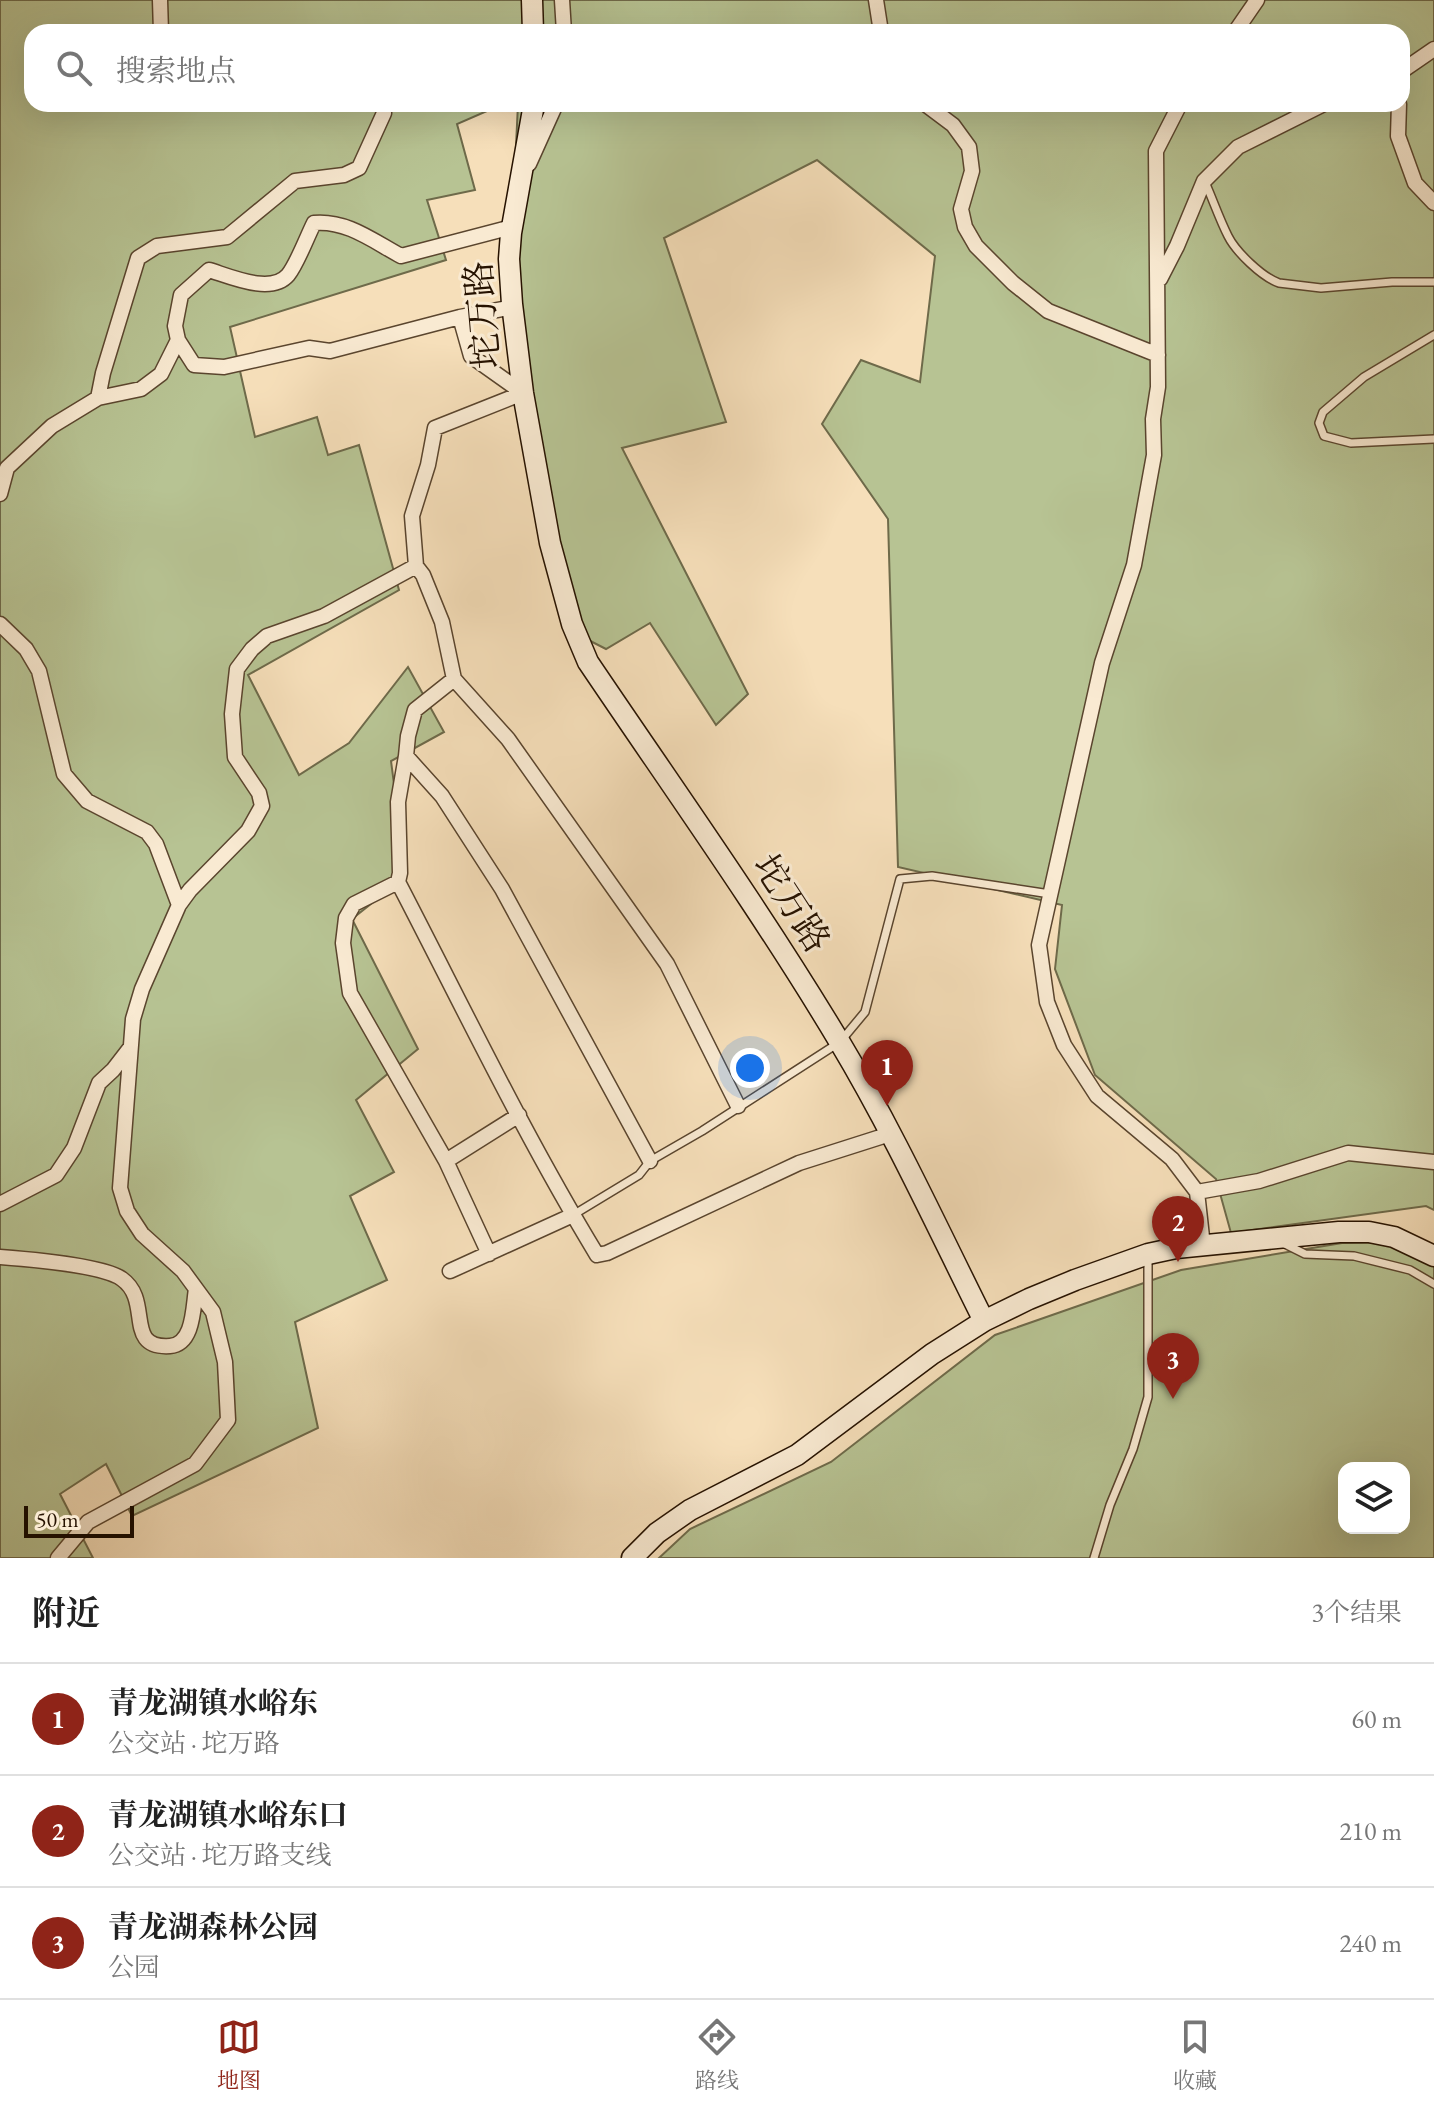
<!DOCTYPE html>
<html lang="zh">
<meta charset="utf-8">
<style>
body{margin:0;font-family:"EB Garamond","Noto Serif SC",serif;background:#f2f2f2;color:#222}
.controls{position:absolute;right:24px;bottom:24px;display:grid;overflow:hidden;border-radius:16px;box-shadow:0 8px 32px #0002}
.controls button{width:72px;height:72px;display:grid;place-items:center;padding:0;border:0;border-bottom:2px solid #e0e0e0;background:#fff;color:#222;font:40px sans-serif}
.scale{position:absolute;left:24px;bottom:20px;width:110px;box-sizing:border-box;padding-left:8px;border:4px solid #261200;border-top:0;font-size:22px;line-height:28px;white-space:nowrap;color:#261200;-webkit-text-stroke:6px #f9ead2;paint-order:stroke}
.you{position:absolute;left:750px;top:1068px;width:28px;height:28px;margin:-20px;border:6px solid #fff;border-radius:50%;background:#1a73e8;box-shadow:0 0 0 12px #1a73e833}
.badge{display:grid;place-items:center;width:52px;height:52px;border-radius:50%;background:#8f2418;color:#fff;font-size:26px;font-weight:700}
.pin{position:absolute;translate:-50% -66px;filter:drop-shadow(0 2px 4px #0008)}
.pin::after{content:'';position:absolute;top:42px;width:28px;height:24px;background:inherit;clip-path:polygon(0 0,100% 0,50% 100%)}
.list{margin:0;padding:0;list-style:none}
h2{display:flex;justify-content:space-between;align-items:center;height:104px;margin:0;padding:0 32px;font-size:34px}
h2 small{font-size:26px;font-weight:400;color:#767676}
.list li{display:grid;grid-template-columns:52px 1fr auto;gap:24px;align-items:center;box-sizing:border-box;height:112px;padding:0 32px;border-top:2px solid #e0e0e0}
.list b{display:block;font-size:30px;white-space:nowrap}
.list p{margin:0;font-size:26px;white-space:nowrap;color:#767676}
.list em{font-size:26px;font-style:normal;color:#767676}
.icon{flex:none;width:44px;height:44px;fill:none;stroke:currentColor;stroke-width:2;stroke-linecap:round;stroke-linejoin:round}
.map{position:relative;flex:none;width:1434px;height:1558px;overflow:hidden}
.search{position:absolute;background:#fff;box-shadow:0 8px 32px #0002;left:24px;right:24px;top:24px;height:88px;display:flex;align-items:center;gap:20px;box-sizing:border-box;padding:0 28px;border-radius:24px;color:#767676;font-size:30px}
.sheet{height:440px;background:#fff}
nav{display:flex;justify-content:space-around;align-items:center;box-sizing:border-box;height:112px;border-top:2px solid #e0e0e0;background:#fff;font-size:22px;color:#767676}
nav a{display:grid;justify-items:center;gap:4px}
nav .on{color:#8f2418}
.map>svg:first-child{display:block}
.green{fill:#b7c393;stroke:#6e6a4a;stroke-width:2;fill-rule:evenodd}
.lines{fill:none;stroke-linecap:round;stroke-linejoin:round}
.service-casing{stroke:#5a452e;stroke-width:10}
.minor-casing{stroke:#5a452e;stroke-width:17}
.secondary-casing{stroke:#261200;stroke-width:23}
.service{stroke:#f9ead2;stroke-width:7}
.minor{stroke:#f9ead2;stroke-width:14}
.secondary{stroke:#f9ead2;stroke-width:20}
.labels{text-anchor:middle;dominant-baseline:central;stroke-width:6;stroke-linejoin:round;paint-order:stroke}
.street-label{font-size:36px;fill:#261200;stroke:#f9ead2}
</style>
<div class="map">
<svg width="1434" height="1558" viewBox="0 0 1434 1558">
<rect width="100%" height="100%" fill="#f6dfba"/>
<filter id="stains"><feTurbulence type="fractalNoise" baseFrequency=".0025" numOctaves="4"/><feColorMatrix values="0 0 0 0 .2 0 0 0 0 .09 0 0 0 0 .02 0 0 0 .5 -.17"/></filter>
<radialGradient id="worn" r=".72"><stop offset=".6" stop-color="#630" stop-opacity="0"/><stop offset="1" stop-color="#630" stop-opacity=".3"/></radialGradient>
<path class="green" d="M 0,0 L 1434,0 L 1434,1210 L 1426,1206 L 1231,1233 L 1216,1179 L 1095,1075 L 1055,969 L 1062,905 L 898,867 L 888,519 L 822,424 L 861,360 L 920,382 L 935,256 L 817,160 L 664,238 L 726,422 L 622,448 L 748,694 L 716,725 L 650,623 L 606,649 L 563,627 L 510,271 L 518,104 L 1402,104 L 1402,32 L 32,32 L 32,104 L 503,104 L 457,124 L 475,190 L 427,200 L 446,260 L 230,327 L 255,437 L 317,417 L 328,455 L 359,445 L 399,590 L 248,675 L 299,775 L 349,743 L 408,667 L 444,732 L 391,761 L 406,876 L 352,919 L 418,1049 L 356,1100 L 394,1172 L 350,1196 L 387,1280 L 295,1322 L 318,1428 L 132,1516 L 106,1464 L 60,1494 L 93,1558 L 0,1558 Z
M 1408,1242 L 1434,1255 L 1434,1558 L 659,1558 L 690,1529 L 831,1462 L 995,1335 L 1181,1270 L 1342,1243 ZM 1344,1468 L 1404,1468 L 1404,1528 L 1344,1528 Z"/>
<g class="lines">
<defs>
<path id="service" d="M 1205,182 C 1213,200 1219,218 1228,236 C 1236,252 1262,277 1279,283 L 1321,288 L 1392,282 L 1434,282
M 1434,335 L 1364,377 L 1323,412 L 1319,423 L 1324,436 L 1351,443 L 1434,439
M 573,1215 L 639,1175 L 650,1161 L 702,1131 L 840,1042 L 865,1012 L 900,879 L 932,876 L 1050,894
M 1285,1244 L 1305,1254 L 1354,1256 L 1410,1270 L 1434,1284
M 1094,1558 L 1110,1505 L 1133,1449 L 1148,1397 L 1148,1257"/>
<path id="minor" d="M 160,0 L 161,32
M 562,0 L 564,32
M 876,0 L 881,32
M 1235,32 L 1257,0
M 1402,71 L 1434,49
M 925,104 L 953,125 L 969,147 L 972,171 L 961,209 L 965,227 L 976,246 L 1013,283 L 1048,311 L 1158,355
M 1180,104 L 1156,151 L 1158,387 L 1153,419 L 1154,455 L 1134,565 L 1102,663 L 1039,945 L 1047,1002 L 1064,1045 L 1097,1096 L 1172,1159 L 1197,1192 L 1203,1246
M 1399,104 L 1398,136 L 1415,183 L 1434,203
M 529,164 L 556,104
M 1160,279 L 1177,246 L 1204,181 L 1238,147 L 1324,104
M 513,307 L 460,317 L 471,356 L 523,393
M 460,317 L 330,351 L 309,348 L 224,367 L 194,365 L 178,340 L 175,326 L 181,295 L 209,270 C 229,276 271,295 288,275 C 297,264 307,237 314,223 C 347,220 373,241 401,256 L 512,227
M 523,393 L 435,428 L 428,465 L 412,516 L 416,566 L 423,575 L 442,622 L 454,679 L 508,739 L 667,964 L 738,1106
M 98,398 L 141,389 L 161,374 L 178,340
M 0,494 L 7,468 L 52,426 L 98,398 L 103,373 L 138,258 L 157,246 L 227,237 L 295,181 L 344,175 L 359,168 L 384,113 L 383,104
M 0,624 L 26,649 L 39,671 L 64,774 L 87,801 L 147,832 L 156,844 L 179,905
M 454,679 L 415,710 L 408,736 L 406,756 L 398,802 L 400,873 L 398,882 C 463,1007 524,1135 597,1255 L 607,1253 L 799,1163 L 890,1134
M 406,756 L 442,796 L 502,889 L 650,1161
M 398,882 L 354,904 L 346,918 L 343,943 L 350,993 L 446,1161 L 489,1254
M 446,1161 L 519,1115
M 1197,1192 L 1259,1181 L 1348,1153 L 1434,1162
M 0,1204 L 56,1175 L 74,1148 L 99,1083 L 113,1070 L 130,1048
M 0,1257 C 26,1259 103,1265 122,1279 C 153,1301 123,1349 170,1346 C 194,1344 193,1307 196,1289
M 450,1271 L 573,1215
M 58,1558 L 88,1522 L 195,1464 L 228,1420 L 225,1362 L 213,1312 L 183,1271 L 142,1234 L 127,1211 L 120,1188 L 133,1019 L 142,989 L 179,905 L 190,890 L 248,831 L 262,806 L 259,793 L 235,757 L 232,714 L 237,669 L 252,649 L 267,636 L 324,616 L 416,566"/>
<path id="secondary" d="M 532,0 L 533,32
M 534,104 L 511,233 L 509,259 L 512,304 L 523,393 L 550,543 L 572,624 L 588,662 C 673,788 761,911 839,1041 C 893,1131 937,1227 984,1321
M 632,1558 L 657,1533 L 690,1510 L 797,1455 L 932,1354 L 984,1321 L 1029,1299 L 1075,1280 L 1148,1254 L 1176,1248 L 1339,1232 L 1369,1232 L 1394,1237 L 1434,1256"/>
</defs>
<use href="#service" class="service-casing"/>
<use href="#minor" class="minor-casing"/>
<use href="#secondary" class="secondary-casing"/>
<use href="#service" class="service"/>
<use href="#minor" class="minor"/>
<use href="#secondary" class="secondary"/>
</g>
<g class="labels">
<g class="street-label">
<text transform="translate(482 315) rotate(-95)">坨万路</text>
<text transform="translate(792 903) rotate(57)">坨万路</text>
</g>
</g>
<rect width="100%" height="100%" filter="url(#stains)"/>
<rect width="100%" height="100%" fill="url(#worn)"/>
</svg>
<div class="controls">
<button><svg class="icon" aria-label="layers" viewBox="0 0 24 24"><path d="M12 4l9 5-9 5-9-5zM3 14l9 5 9-5"/></svg></button>
</div>
<div class="scale">50 m</div>
<div class="you"></div>
<div class="pin badge" style="left:887px;top:1106px">1</div>
<div class="pin badge" style="left:1178px;top:1262px">2</div>
<div class="pin badge" style="left:1173px;top:1399px">3</div>
<div class="search"><svg class="icon" aria-label="search" viewBox="0 0 24 24"><circle cx="10" cy="10" r="6"/><path d="M15 15l6 6"/></svg>搜索地点</div>
</div>
<section class="sheet">
<h2>附近<small>3个结果</small></h2>
<ul class="list">
<li><span class="badge">1</span><div><b>青龙湖镇水峪东</b><p>公交站 · 坨万路</p></div><em>60 m</em></li>
<li><span class="badge">2</span><div><b>青龙湖镇水峪东口</b><p>公交站 · 坨万路支线</p></div><em>210 m</em></li>
<li><span class="badge">3</span><div><b>青龙湖森林公园</b><p>公园</p></div><em>240 m</em></li>
</ul>
</section>
<nav>
<a class="on"><svg class="icon" aria-label="map" viewBox="0 0 24 24"><path d="M3 6l6-2 6 2 6-2v14l-6 2-6-2-6 2zM9 4v14M15 6v14"/></svg>地图</a>
<a><svg class="icon" aria-label="directions" viewBox="0 0 24 24"><path d="M12 3l9 9-9 9-9-9zM9 14v-3h6M13 9l2 2-2 2"/></svg>路线</a>
<a><svg class="icon" aria-label="saved" viewBox="0 0 24 24"><path d="M7 4h10v16l-5-4-5 4z"/></svg>收藏</a>
</nav>
